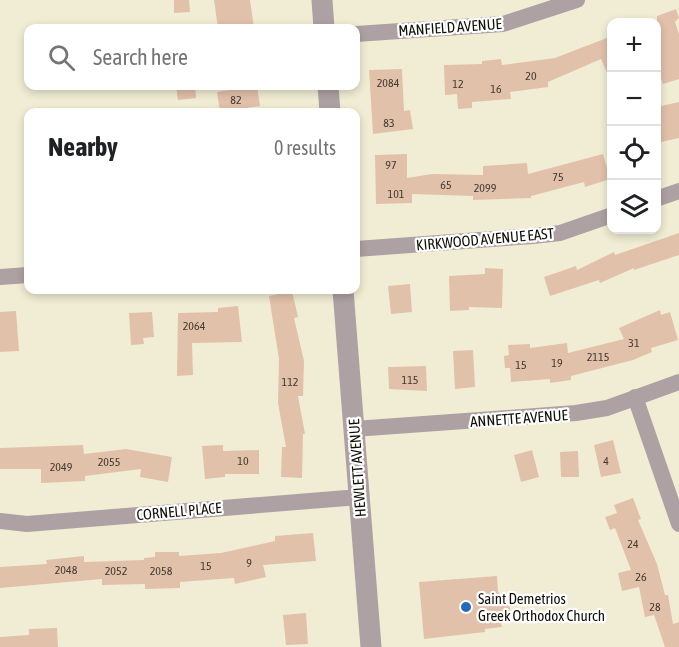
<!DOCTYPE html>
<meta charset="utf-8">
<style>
body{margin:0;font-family:"Asap Condensed",sans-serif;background:#f2f2f2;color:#202124}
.controls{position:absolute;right:18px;top:18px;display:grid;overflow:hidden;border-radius:12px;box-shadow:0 3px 9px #0003}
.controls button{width:54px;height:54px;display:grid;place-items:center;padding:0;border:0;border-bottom:2px solid #e0e0e0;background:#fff;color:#202124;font:30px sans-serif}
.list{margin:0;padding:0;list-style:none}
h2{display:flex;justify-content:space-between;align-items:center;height:78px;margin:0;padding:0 24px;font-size:26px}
h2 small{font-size:20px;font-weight:400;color:#757577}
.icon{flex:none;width:33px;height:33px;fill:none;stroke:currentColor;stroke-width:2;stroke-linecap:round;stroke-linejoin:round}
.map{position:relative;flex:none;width:679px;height:647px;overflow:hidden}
.search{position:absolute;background:#fff;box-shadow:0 3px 9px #0003;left:24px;top:24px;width:336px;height:66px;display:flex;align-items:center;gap:15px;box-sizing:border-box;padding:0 21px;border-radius:12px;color:#757577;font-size:22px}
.panel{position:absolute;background:#fff;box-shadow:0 3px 9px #0003;left:24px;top:108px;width:336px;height:186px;border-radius:12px}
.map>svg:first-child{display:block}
.building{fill:#e2c1ab}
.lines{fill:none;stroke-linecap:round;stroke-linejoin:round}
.minor{stroke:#aea1a3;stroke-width:16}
.tertiary{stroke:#aea1a3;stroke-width:21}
.poi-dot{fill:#2569ba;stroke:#fff;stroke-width:2}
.labels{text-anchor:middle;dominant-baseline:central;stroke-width:4.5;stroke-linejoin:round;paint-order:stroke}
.number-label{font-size:12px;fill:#453c31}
.street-label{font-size:15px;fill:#111008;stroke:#fff}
.poi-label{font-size:15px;fill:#111008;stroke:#fff;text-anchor:start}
</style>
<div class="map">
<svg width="679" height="647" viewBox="0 0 679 647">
<rect width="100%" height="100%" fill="#f1edd4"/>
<path class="building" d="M 174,0 L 189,0 L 190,12 L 174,13 Z
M 214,0 L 250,0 L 254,28 L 218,28 Z
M 676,9 L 679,18 L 675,22 L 679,34 L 679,79 L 663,84 L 657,67 L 657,16 Z
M 612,36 L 612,84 L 601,59 L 548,82 L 548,87 L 510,92 L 511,99 L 472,102 L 472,108 L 458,109 L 457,94 L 445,95 L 444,65 L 482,64 L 482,61 L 501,59 L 502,65 L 555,58 Z
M 402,69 L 404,111 L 410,110 L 413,129 L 373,134 L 369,70 Z
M 176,86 L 195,86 L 196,98 L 178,100 Z
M 257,86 L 260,106 L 220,112 L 217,92 Z
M 679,102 L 679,138 L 657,143 L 657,107 Z
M 407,154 L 407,178 L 432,174 L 483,175 L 483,166 L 527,163 L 528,174 L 603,154 L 610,179 L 585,187 L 584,182 L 531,196 L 531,198 L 473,200 L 473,196 L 412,194 L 412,203 L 376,204 L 375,155 Z
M 679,233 L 679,255 L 634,270 L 634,268 L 600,283 L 599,280 L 550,296 L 544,277 L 576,266 L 577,270 L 614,252 L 615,255 Z
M 485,268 L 503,269 L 502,308 L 469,307 L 469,310 L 450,311 L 449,276 L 485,274 Z
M 410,284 L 412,312 L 391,314 L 388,286 Z
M 292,291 L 298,317 L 294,318 L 304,361 L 303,396 L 298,396 L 305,434 L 303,434 L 302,478 L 281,477 L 282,447 L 286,447 L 278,403 L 279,359 L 269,296 Z
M 238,306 L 242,342 L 192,343 L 193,375 L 177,376 L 178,313 L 218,312 L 218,308 Z
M 660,310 L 661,315 L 670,312 L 678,340 L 651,348 L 652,352 L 633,360 L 571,376 L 571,380 L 550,383 L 550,379 L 511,382 L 510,368 L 505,368 L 504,356 L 509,355 L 508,345 L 530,344 L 530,348 L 567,343 L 568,353 L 624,339 L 619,328 Z
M 16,311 L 19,351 L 0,352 L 0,312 Z
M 152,312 L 154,337 L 143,338 L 144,344 L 131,345 L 129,313 Z
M 473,350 L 475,387 L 455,389 L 453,351 Z
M 426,366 L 427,391 L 389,389 L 388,367 Z
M 613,440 L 621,473 L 601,477 L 594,445 Z
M 83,445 L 84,454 L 126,449 L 172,457 L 168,482 L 140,477 L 141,469 L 85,476 L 85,481 L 41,483 L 41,469 L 0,469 L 0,448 Z
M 223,445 L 223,451 L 259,450 L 259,474 L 225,474 L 225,477 L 205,479 L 202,446 Z
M 532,450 L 539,477 L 521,482 L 514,455 Z
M 578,451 L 579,477 L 561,477 L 560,452 Z
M 633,498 L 641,519 L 638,520 L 657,564 L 665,595 L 668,595 L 673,624 L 679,622 L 679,647 L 665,647 L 654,615 L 645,617 L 639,587 L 622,591 L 618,573 L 631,570 L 615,528 L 610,530 L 605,517 L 617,513 L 614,505 Z
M 313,533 L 316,561 L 263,565 L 266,577 L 235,584 L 234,578 L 180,582 L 180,588 L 145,589 L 145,584 L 102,585 L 102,579 L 0,588 L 0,567 L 47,564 L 46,560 L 84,556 L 84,562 L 144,560 L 144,558 L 155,557 L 155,552 L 179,552 L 179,556 L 221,553 L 275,541 L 275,536 Z
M 497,576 L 498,592 L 509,603 L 510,610 L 501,623 L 502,627 L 485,629 L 485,632 L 424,639 L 419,582 Z
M 306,613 L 308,644 L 286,645 L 283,615 Z
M 57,628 L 58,647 L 0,647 L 0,637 L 29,635 L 29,629 Z"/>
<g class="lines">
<path class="minor" d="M 356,34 L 503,24 L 577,0
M 656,199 L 679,191
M 356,249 L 533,236 L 560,233 L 612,215
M 0,277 L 28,275
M 635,397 L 679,524
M 354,429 L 576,413 L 607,408 L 679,382
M 0,521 L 27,524 L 359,497"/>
<path class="tertiary" d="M 322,0 L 324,28
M 328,86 L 330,112
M 343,290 L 371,647"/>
</g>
<circle class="poi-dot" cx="466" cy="607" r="6"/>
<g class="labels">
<g class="number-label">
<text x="531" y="76">20</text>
<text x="388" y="83">2084</text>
<text x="458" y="84">12</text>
<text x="496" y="89">16</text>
<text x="236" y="100">82</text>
<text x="389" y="123">83</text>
<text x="391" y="165">97</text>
<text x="558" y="177">75</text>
<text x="446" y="185">65</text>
<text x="485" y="188">2099</text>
<text x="396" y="194">101</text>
<text x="194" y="326">2064</text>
<text x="634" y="343">31</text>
<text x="598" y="357">2115</text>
<text x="557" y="363">19</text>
<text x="521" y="365">15</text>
<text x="410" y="380">115</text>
<text x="290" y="382">112</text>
<text x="243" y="461">10</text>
<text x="606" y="461">4</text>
<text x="109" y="462">2055</text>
<text x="61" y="467">2049</text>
<text x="633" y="544">24</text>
<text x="249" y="563">9</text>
<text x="206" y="566">15</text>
<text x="66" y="570">2048</text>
<text x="116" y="571">2052</text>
<text x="161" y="571">2058</text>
<text x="641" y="577">26</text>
<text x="655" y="607">28</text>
</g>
<g class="street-label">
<text transform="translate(450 27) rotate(-4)">MANFIELD AVENUE</text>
<text transform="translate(485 239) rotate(-5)">KIRKWOOD AVENUE EAST</text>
<text transform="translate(519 418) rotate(-4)">ANNETTE AVENUE</text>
<text transform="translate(357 468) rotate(-94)">HEWLETT AVENUE</text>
<text transform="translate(179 511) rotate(-5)">CORNELL PLACE</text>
</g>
<g class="poi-label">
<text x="478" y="598">Saint Demetrios<tspan x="478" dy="17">Greek Orthodox Church</tspan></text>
</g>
</g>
</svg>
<div class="controls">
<button>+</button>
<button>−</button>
<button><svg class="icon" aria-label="locate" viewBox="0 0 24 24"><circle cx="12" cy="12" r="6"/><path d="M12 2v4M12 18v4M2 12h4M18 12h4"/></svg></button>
<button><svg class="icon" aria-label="layers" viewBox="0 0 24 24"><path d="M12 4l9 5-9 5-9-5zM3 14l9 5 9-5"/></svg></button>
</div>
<div class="search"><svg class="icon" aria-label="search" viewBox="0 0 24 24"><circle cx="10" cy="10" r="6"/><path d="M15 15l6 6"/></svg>Search here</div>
<section class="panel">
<h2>Nearby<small>0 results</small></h2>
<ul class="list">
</ul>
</section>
</div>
